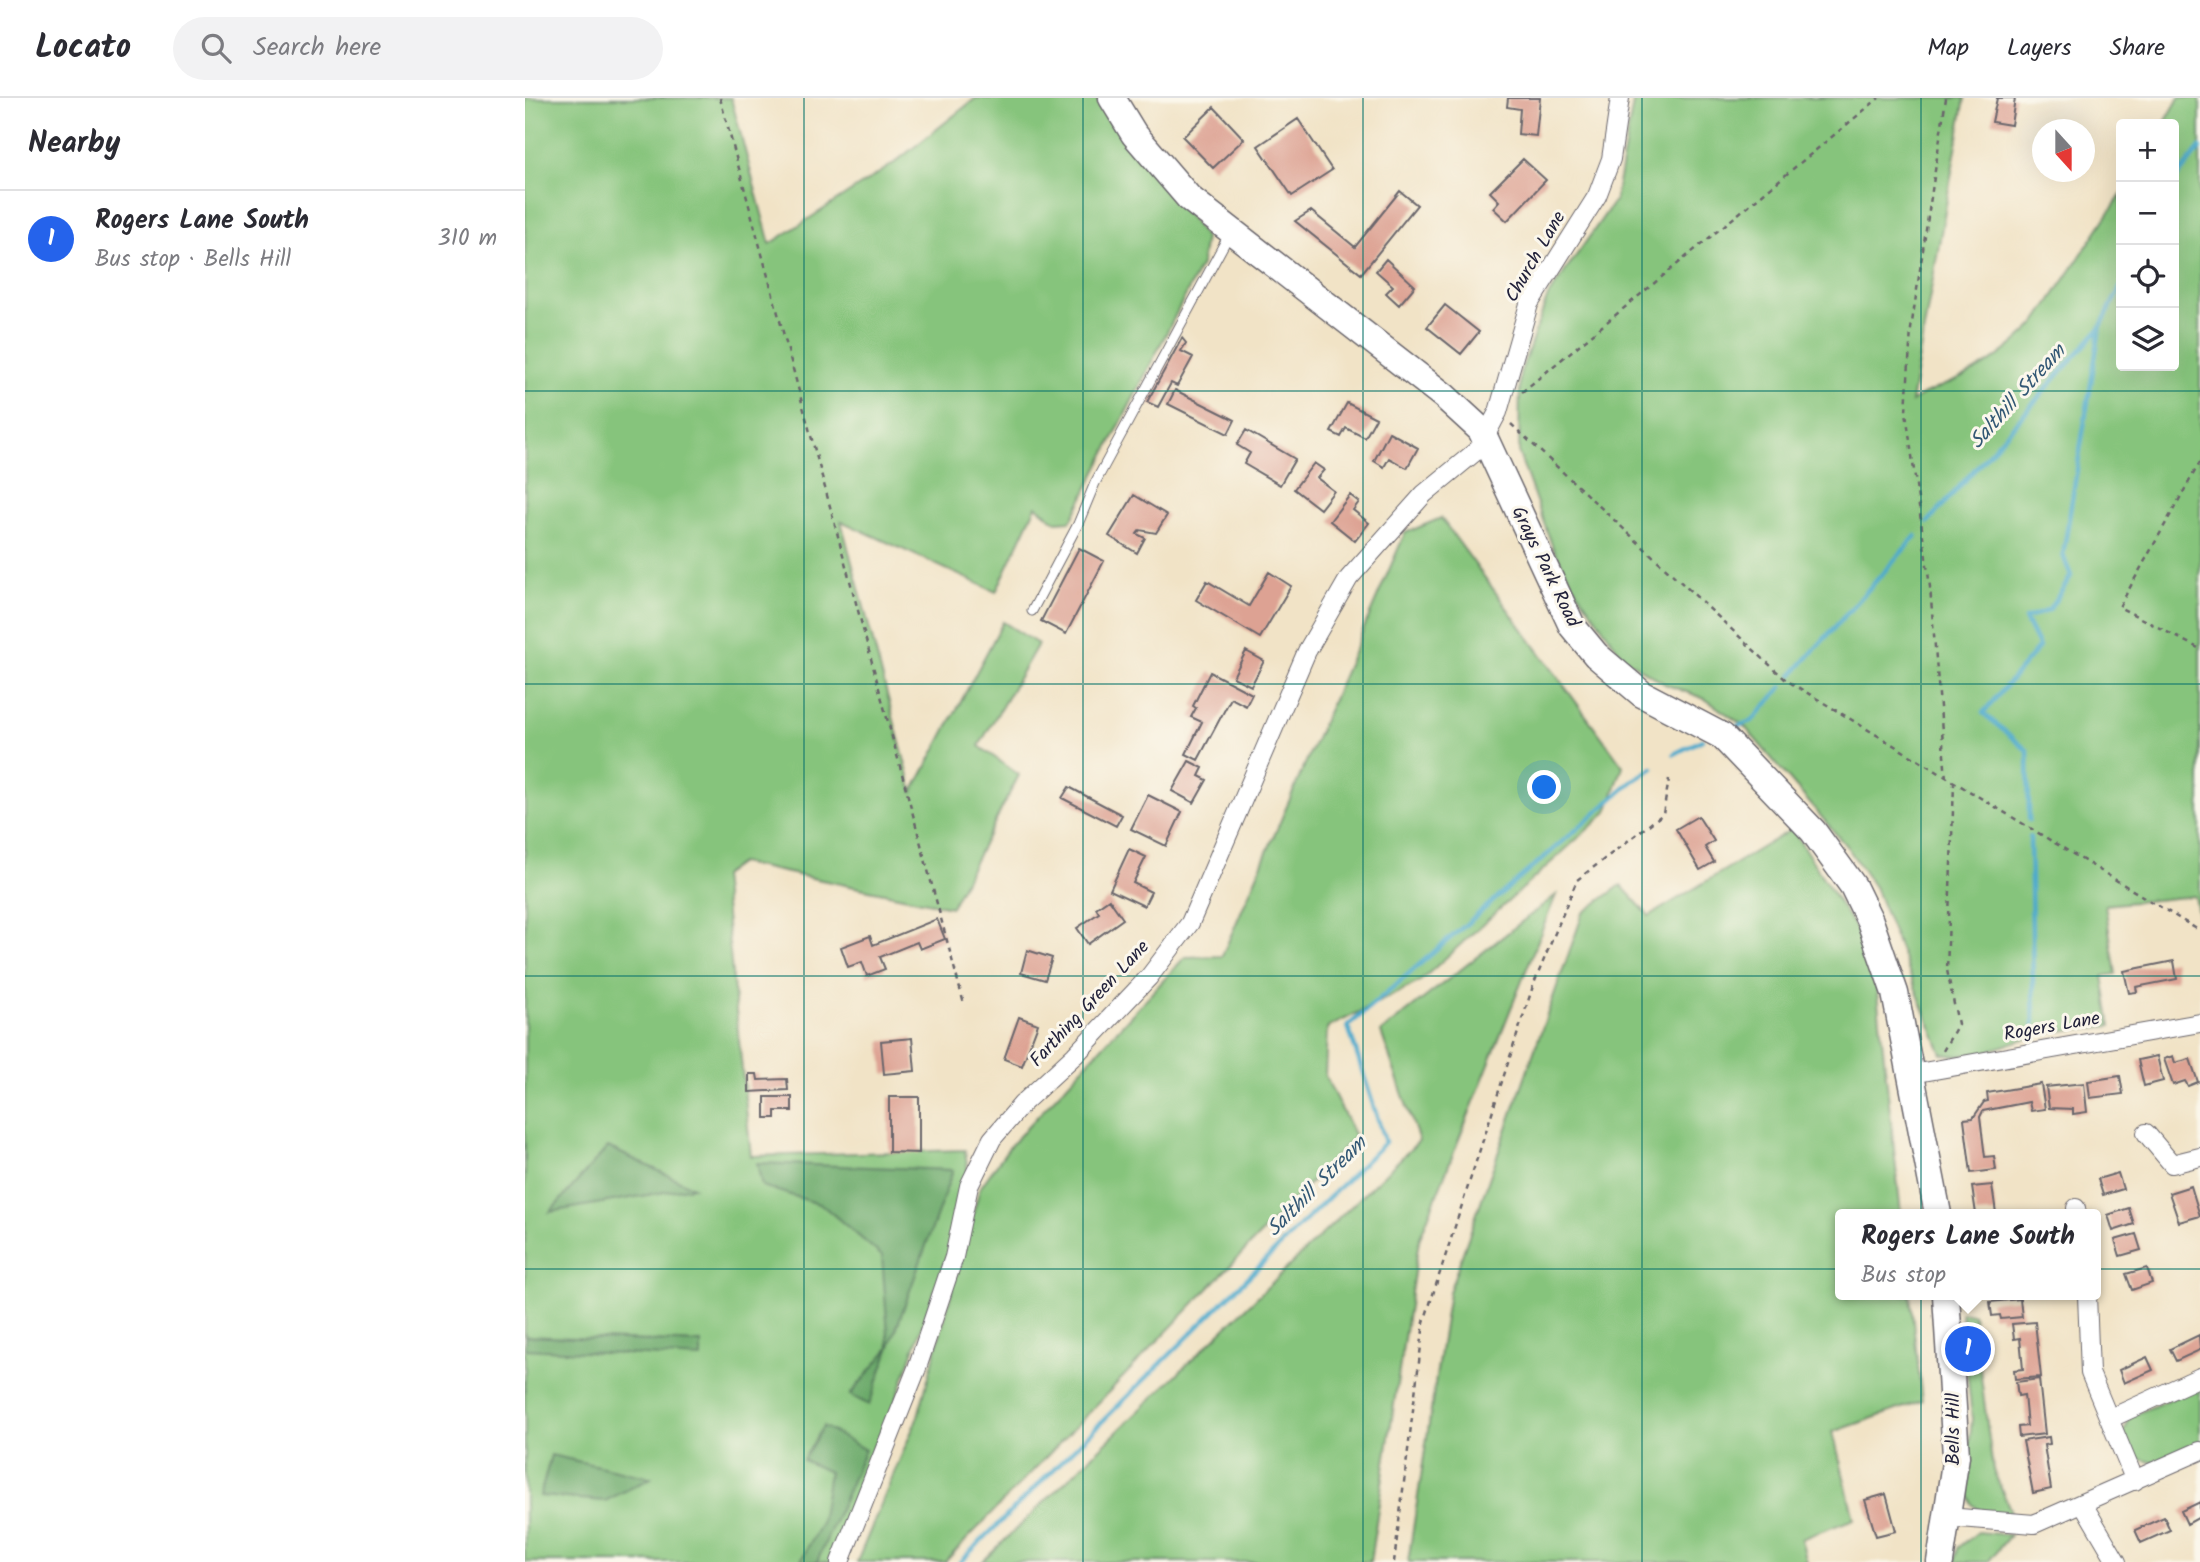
<!DOCTYPE html>
<meta charset="utf-8">
<style>
body{margin:0;font-family:Kalam,sans-serif;background:#f2f2f3;color:#2b2b33}
.controls{position:absolute;right:21px;top:21px;display:grid;overflow:hidden;border-radius:7px;box-shadow:0 7px 28px #0002}
.controls button{width:63px;height:63px;display:grid;place-items:center;padding:0;border:0;border-bottom:2px solid #e1e1e2;background:#fff;color:#2b2b33;font:35px sans-serif}
.compass{position:absolute;left:1507px;top:21px;width:63px;height:63px;border-radius:50%;background:#fff;box-shadow:0 7px 28px #0002;rotate:159deg}
.you{position:absolute;left:1020px;top:690px;width:24px;height:24px;margin:-18px;border:5px solid #fff;border-radius:50%;background:#1a73e8;box-shadow:0 0 0 10px #1a73e833}
.badge{display:grid;place-items:center;width:46px;height:46px;border-radius:50%;background:#2563eb;color:#fff;font-size:23px;font-weight:700}
.pin{position:absolute;translate:-50% -50%;border:4px solid #fff;box-shadow:0 2px 7px #0006}
.popup{position:absolute;left:1310px;top:1111px;width:266px;height:91px;box-sizing:border-box;display:grid;place-content:center;border-radius:7px;background:#fff;filter:drop-shadow(0 2px 5px #0005);font-size:23px;white-space:nowrap;color:#7c7c81}
.popup b{font-size:26px;color:#2b2b33}
.popup::after{content:'';position:absolute;left:50%;top:100%;margin-left:-14px;border:14px solid transparent;border-top-color:#fff}
.list{margin:0;padding:0;list-style:none}
h2{display:flex;justify-content:space-between;align-items:center;height:91px;margin:0;padding:0 28px;font-size:30px}
h2 small{font-size:23px;font-weight:400;color:#7c7c81}
.list li{display:grid;grid-template-columns:46px 1fr auto;gap:21px;align-items:center;box-sizing:border-box;height:98px;padding:0 28px;border-top:2px solid #e1e1e2}
.list b{display:block;font-size:26px;white-space:nowrap}
.list p{margin:0;font-size:23px;white-space:nowrap;color:#7c7c81}
.list em{font-size:23px;font-style:normal;color:#7c7c81}
.icon{flex:none;width:38px;height:38px;fill:none;stroke:currentColor;stroke-width:2;stroke-linecap:round;stroke-linejoin:round}
.map{position:relative;flex:none;width:1675px;height:1464px;overflow:hidden}
header{display:flex;align-items:center;gap:42px;box-sizing:border-box;height:98px;padding:0 35px;background:#fff;border-bottom:2px solid #e1e1e2}
header strong{font-size:33px}
nav{display:flex;gap:38px;margin-inline-start:auto;font-size:24px}
.search{width:490px;height:63px;background:#f2f2f3;display:flex;align-items:center;gap:18px;box-sizing:border-box;padding:0 24px;border-radius:38px;color:#7c7c81;font-size:26px}
main{display:flex}
aside{flex:1;background:#fff}
.map>svg:first-child{display:block}
.green{fill:#86c47b;stroke:#54735b;stroke-width:2}
.forest{fill:#6caa6b;stroke:#476653;stroke-width:2}
.lines{fill:none;stroke-linecap:round;stroke-linejoin:round}
.stream{stroke:#4daacc;stroke-width:4.5}
.building{fill:#dda293}
.lane-casing{stroke:#6a666c;stroke-width:11}
.street-casing{stroke:#6a666c;stroke-width:20}
.secondary-casing{stroke:#6a666c;stroke-width:29}
.path{stroke:#6a666c;stroke-width:2.5;stroke-dasharray:5 5;stroke-linecap:butt}
.lane{stroke:#fff;stroke-width:9}
.street{stroke:#fff;stroke-width:18}
.secondary{stroke:#fff;stroke-width:26}
.grid{fill:none;stroke:#0f766e;stroke-width:2;stroke-opacity:0.55}
.labels{text-anchor:middle;dominant-baseline:central;stroke-width:6;stroke-linejoin:round;paint-order:stroke}
.street-label{font-size:19px;fill:#22223b;stroke:#fbf7ec}
.water-label{font-size:21px;font-style:italic;fill:#335875;stroke:#fbf7ec}
</style>
<header>
<strong>Locato</strong>
<div class="search"><svg class="icon" aria-label="search" viewBox="0 0 24 24"><circle cx="10" cy="10" r="6"/><path d="M15 15l6 6"/></svg>Search here</div>
<nav><a>Map</a><a>Layers</a><a>Share</a></nav>
</header>
<main>
<aside>
<h2>Nearby<small></small></h2>
<ul class="list">
<li><span class="badge">1</span><div><b>Rogers Lane South</b><p>Bus stop · Bells Hill</p></div><em>310 m</em></li>
</ul>
</aside>
<div class="map">
<svg width="1675" height="1464" viewBox="0 0 1675 1464">
<rect width="100%" height="100%" fill="#fbf7ec"/>
<filter id="ink" filterUnits="userSpaceOnUse"><feTurbulence type="fractalNoise" baseFrequency=".0143" numOctaves="2"/><feDisplacementMap in="SourceGraphic" scale="14" xChannelSelector="R" yChannelSelector="G"/><feConvolveMatrix kernelMatrix="1 2 1 2 8 2 1 2 1" color-interpolation-filters="sRGB"/></filter>
<filter id="wash" filterUnits="userSpaceOnUse"><feTurbulence type="fractalNoise" baseFrequency=".00686" numOctaves="4" result="noise"/><feDisplacementMap in="SourceGraphic" scale="28" xChannelSelector="R" yChannelSelector="G"/><feGaussianBlur stdDeviation="1.57" result="paint"/><feColorMatrix in="noise" values="0 0 0 0 0 0 0 0 0 0 0 0 0 0 0 0 0 1.4 0 .05"/><feComposite in="paint" operator="in"/></filter>
<g filter="url(#wash)">
<rect width="100%" height="100%" fill="#f1e3c6"/>
<path class="green" d="M 0,0 L 206,0 L 245,146 L 368,66 L 451,0 L 571,0 L 680,139 L 676,167 L 548,419 L 545,423 L 531,424 L 511,408 L 471,494 L 316,423 L 388,694 L 478,524 L 513,546 L 454,648 L 494,677 L 426,809 L 215,765 L 197,778 L 226,1058 L 440,1052 L 443,1074 L 431,1104 L 432,1129 L 369,1308 L 339,1370 L 317,1445 L 307,1464 L 0,1464 Z
M 1109,0 L 1440,0 L 1386,304 C 1403,293 1421,287 1440,278 C 1466,266 1489,247 1510,226 L 1596,97 L 1596,268 L 1649,268 L 1649,26 L 1639,26 L 1654,0 L 1675,0 L 1675,827 L 1670,798 L 1580,807 L 1591,876 L 1578,878 L 1586,928 C 1564,931 1539,931 1516,936 C 1483,944 1451,963 1417,956 L 1351,792 L 1323,750 L 1219,628 L 1180,601 L 1140,586 L 1099,560 L 1052,493 L 1028,450 L 994,356 L 995,276 L 1023,198 L 1090,102 Z
M 916,420 L 1098,668 L 1082,714 L 894,884 L 802,930 L 800,978 L 830,1038 L 420,1464 L 332,1464 L 393,1318 L 455,1090 L 485,1048 L 660,859 L 697,858 L 880,435 Z
M 1267,731 L 1348,858 L 1376,1116 L 1315,1116 L 1315,1197 L 1385,1197 L 1397,1303 L 1308,1334 L 1329,1421 L 1276,1441 L 1282,1464 L 883,1464 L 924,1194 L 1058,815 L 1096,787 L 1124,818 Z
M 1031,797 L 894,1142 L 845,1464 L 457,1464 L 894,1043 L 856,934 Z
M 1436,1214 L 1448,1216 L 1468,1372 L 1485,1411 L 1485,1420 L 1458,1415 L 1447,1406 L 1440,1387 L 1447,1321 Z
M 1675,1288 L 1675,1346 L 1635,1366 L 1609,1360 L 1598,1336 L 1606,1318 Z
M 1453,1434 L 1485,1437 L 1463,1464 L 1430,1464 L 1433,1450 Z"/>
<path class="forest" d="M 83,1049 L 168,1089 L 25,1114 Z
M 232,1065 L 428,1072 L 344,1307 L 325,1297 L 364,1250 L 357,1158 L 297,1107 L 237,1088 Z
M 0,1238 L 176,1245 L 176,1260 L 0,1251 Z
M 298,1328 L 340,1352 L 292,1464 L 275,1464 L 296,1425 L 304,1374 L 278,1362 Z
M 26,1357 L 126,1380 L 80,1403 L 15,1398 Z"/>
<g class="lines">
<path class="stream" d="M 1649,83 L 1675,50
M 1403,424 L 1575,230 L 1596,188
M 1267,577 L 1391,438
M 1208,630 L 1227,623 L 1257,589
M 1149,656 L 1177,642
M 1504,722 L 1503,653 L 1458,615 L 1514,549 L 1500,521 L 1524,512 L 1546,478 L 1538,457 L 1575,230
M 1505,739 L 1509,933
M 435,1464 L 860,1044 L 823,928 L 1109,682 L 1128,670"/>
</g>
<g id="blocks">
<path class="building" d="M 983,0 L 1015,0 L 1011,38 L 993,36 L 995,11 L 982,9 Z
M 1472,0 L 1490,0 L 1486,27 L 1467,24 Z
M 689,9 L 719,41 L 688,70 L 658,39 Z
M 773,21 L 807,72 L 767,98 L 733,48 Z
M 998,61 L 1021,82 L 982,123 L 968,110 L 974,103 L 965,94 Z
M 875,93 L 892,107 L 836,176 L 770,123 L 786,113 L 830,149 Z
M 861,161 L 890,188 L 874,207 L 861,195 L 868,188 L 851,173 Z
M 920,207 L 954,234 L 936,256 L 902,229 Z
M 657,240 L 661,245 L 656,253 L 668,259 L 652,288 L 646,285 L 633,309 L 622,304 Z
M 650,292 L 710,322 L 703,336 L 643,306 Z
M 822,305 L 851,320 L 840,340 L 821,330 L 816,339 L 806,334 Z
M 721,332 L 770,361 L 755,387 L 719,366 L 725,355 L 712,347 Z
M 864,334 L 893,350 L 882,370 L 864,360 L 859,369 L 849,363 Z
M 789,365 L 799,372 L 792,380 L 809,393 L 795,411 L 769,391 Z
M 609,397 L 642,417 L 631,435 L 615,432 L 612,436 L 620,440 L 612,455 L 584,438 Z
M 825,397 L 834,404 L 828,412 L 844,425 L 830,443 L 805,423 Z
M 554,450 L 579,463 L 541,536 L 516,523 Z
M 744,474 L 766,488 L 735,540 L 671,502 L 682,483 L 724,508 Z
M 721,553 L 739,563 L 726,588 L 708,579 Z
M 685,574 L 727,596 L 721,608 L 706,600 L 673,662 L 661,656 L 677,624 L 666,619 L 671,610 L 668,608 Z
M 664,663 L 678,670 L 674,678 L 682,682 L 669,705 L 647,693 Z
M 544,689 L 597,717 L 591,728 L 537,700 Z
M 623,697 L 657,714 L 641,748 L 606,731 Z
M 1173,718 L 1189,743 L 1180,749 L 1189,764 L 1175,772 L 1151,731 Z
M 604,751 L 621,759 L 608,785 L 626,794 L 619,808 L 585,792 Z
M 584,801 L 598,821 L 563,846 L 552,830 L 574,815 L 571,810 Z
M 412,821 L 420,841 L 395,851 L 392,844 L 355,859 L 360,871 L 342,878 L 337,864 L 323,869 L 316,849 L 345,838 L 348,847 Z
M 502,852 L 527,860 L 520,882 L 496,875 Z
M 1649,863 L 1652,881 L 1611,889 L 1612,894 L 1604,895 L 1599,873 Z
M 494,919 L 513,926 L 497,968 L 479,961 Z
M 387,940 L 390,973 L 359,976 L 356,943 Z
M 1632,958 L 1638,983 L 1619,988 L 1613,962 Z
M 1648,958 L 1650,965 L 1665,961 L 1673,984 L 1663,988 L 1660,983 L 1648,987 L 1639,961 Z
M 224,976 L 232,976 L 233,982 L 262,981 L 263,992 L 224,994 Z
M 1595,978 L 1598,996 L 1565,1000 L 1563,983 Z
M 1559,985 L 1562,1014 L 1548,1016 L 1548,1011 L 1524,1010 L 1521,989 Z
M 1516,986 L 1520,1011 L 1506,1013 L 1504,1004 L 1458,1013 L 1455,1019 L 1460,1059 L 1469,1058 L 1471,1072 L 1446,1075 L 1439,1021 L 1448,1020 L 1459,1004 L 1463,1003 L 1462,995 Z
M 240,999 L 267,999 L 267,1013 L 250,1013 L 250,1020 L 240,1020 Z
M 364,999 L 394,999 L 394,1055 L 364,1054 Z
M 1593,1075 L 1598,1091 L 1578,1097 L 1573,1081 Z
M 1467,1087 L 1471,1115 L 1451,1116 L 1447,1089 Z
M 1666,1088 L 1675,1118 L 1654,1124 L 1644,1095 Z
M 1604,1110 L 1609,1126 L 1588,1133 L 1583,1117 Z
M 1611,1136 L 1616,1152 L 1595,1158 L 1590,1142 Z
M 1622,1170 L 1627,1185 L 1607,1192 L 1601,1176 Z
M 1495,1201 L 1497,1219 L 1476,1221 L 1475,1217 L 1467,1218 L 1465,1204 Z
M 1510,1224 L 1516,1279 L 1490,1281 L 1489,1272 L 1498,1271 L 1495,1240 L 1489,1241 L 1487,1226 Z
M 1674,1237 L 1675,1252 L 1651,1263 L 1645,1251 Z
M 1622,1259 L 1628,1272 L 1599,1285 L 1594,1272 Z
M 1514,1281 L 1520,1336 L 1494,1339 L 1493,1329 L 1502,1328 L 1499,1297 L 1493,1298 L 1491,1284 Z
M 1524,1339 L 1525,1346 L 1519,1347 L 1526,1391 L 1508,1395 L 1498,1343 Z
M 1361,1396 L 1371,1433 L 1351,1438 L 1340,1402 Z
M 1675,1404 L 1675,1419 L 1662,1426 L 1656,1413 Z
M 1639,1419 L 1645,1432 L 1616,1445 L 1610,1432 Z"/>
</g>
</g>
<g filter="url(#ink)">
<use href="#blocks" fill-opacity="0" stroke="#6a666c" stroke-width="2"/>
<g class="lines">
<defs>
<path id="lane" d="M 507,513 L 553,426 L 570,385 L 705,135"/>
<path id="street" d="M 956,332 L 964,331 L 973,314 L 1004,206 L 1072,98 L 1086,61 L 1095,0
M 1387,976 L 1675,925
M 1621,1035 L 1647,1066 L 1675,1059
M 1551,1110 L 1552,1116
M 1562,1197 L 1565,1275 L 1610,1383
M 1584,1321 L 1675,1279
M 1558,1406 L 1592,1464
M 1422,1419 L 1509,1426 L 1675,1353
M 315,1464 L 392,1270 L 429,1159 L 444,1088 L 467,1041 L 497,1006 L 550,957 L 624,879 L 665,825 L 782,553 L 824,480 L 899,396 L 961,345"/>
<path id="secondary" d="M 587,0 L 609,36 L 664,100 L 919,298 L 956,332 L 1047,528 L 1071,557 L 1117,596 L 1197,638 L 1288,733 L 1328,788 L 1345,823 L 1370,895 L 1413,1116
M 1415,1464 L 1431,1358 L 1421,1197"/>
</defs>
<use href="#lane" class="lane-casing"/>
<use href="#street" class="street-casing"/>
<use href="#secondary" class="secondary-casing"/>
<path class="path" d="M 195,0 L 439,906
M 1421,0 L 1386,231 L 1381,314 L 1405,489 L 1421,681
M 997,294 L 1354,0
M 986,326 L 1261,582 L 1675,833
M 1675,364 L 1594,509 L 1675,551
M 1418,953 L 1433,926 L 1422,872 L 1429,686
M 869,1464 L 899,1224 L 1008,888 L 1052,782 L 1138,716 L 1144,681"/>
<use href="#lane" class="lane"/>
<use href="#street" class="street"/>
<use href="#secondary" class="secondary"/>
</g>
</g>
<path class="grid" d="M 279,0 L 279,1464M 558,0 L 558,1464M 838,0 L 838,1464M 1117,0 L 1117,1464M 1396,0 L 1396,1464M 0,293 L 1675,293M 0,586 L 1675,586M 0,878 L 1675,878M 0,1171 L 1675,1171"/>
<g class="labels">
<g class="street-label">
<text transform="translate(1011 159) rotate(-60)">Church Lane</text>
<text transform="translate(1020 469) rotate(64)">Grays Park Road</text>
<text transform="translate(565 906) rotate(-47)">Farthing Green Lane</text>
<text transform="translate(1527 929) rotate(-10)">Rogers Lane</text>
<text transform="translate(1429 1331) rotate(-90)">Bells Hill</text>
</g>
<g class="water-label">
<text transform="translate(1493 299) rotate(-48)">Salthill Stream</text>
<text transform="translate(792 1089) rotate(-45)">Salthill Stream</text>
</g>
</g>
</svg>
<div class="controls">
<button>+</button>
<button>−</button>
<button><svg class="icon" aria-label="locate" viewBox="0 0 24 24"><circle cx="12" cy="12" r="6"/><path d="M12 2v4M12 18v4M2 12h4M18 12h4"/></svg></button>
<button><svg class="icon" aria-label="layers" viewBox="0 0 24 24"><path d="M12 4l9 5-9 5-9-5zM3 14l9 5 9-5"/></svg></button>
</div>
<svg class="compass" viewBox="-18 -18 36 36"><path d="M0-13l5 13h-10z" fill="#e53935"/><path d="M0 13l5-13h-10z" fill="#7c7c81"/></svg>
<div class="you"></div>
<div class="pin badge" style="left:1443px;top:1251px">1</div>
<div class="popup"><b>Rogers Lane South</b>Bus stop</div>
</div>
</main>
